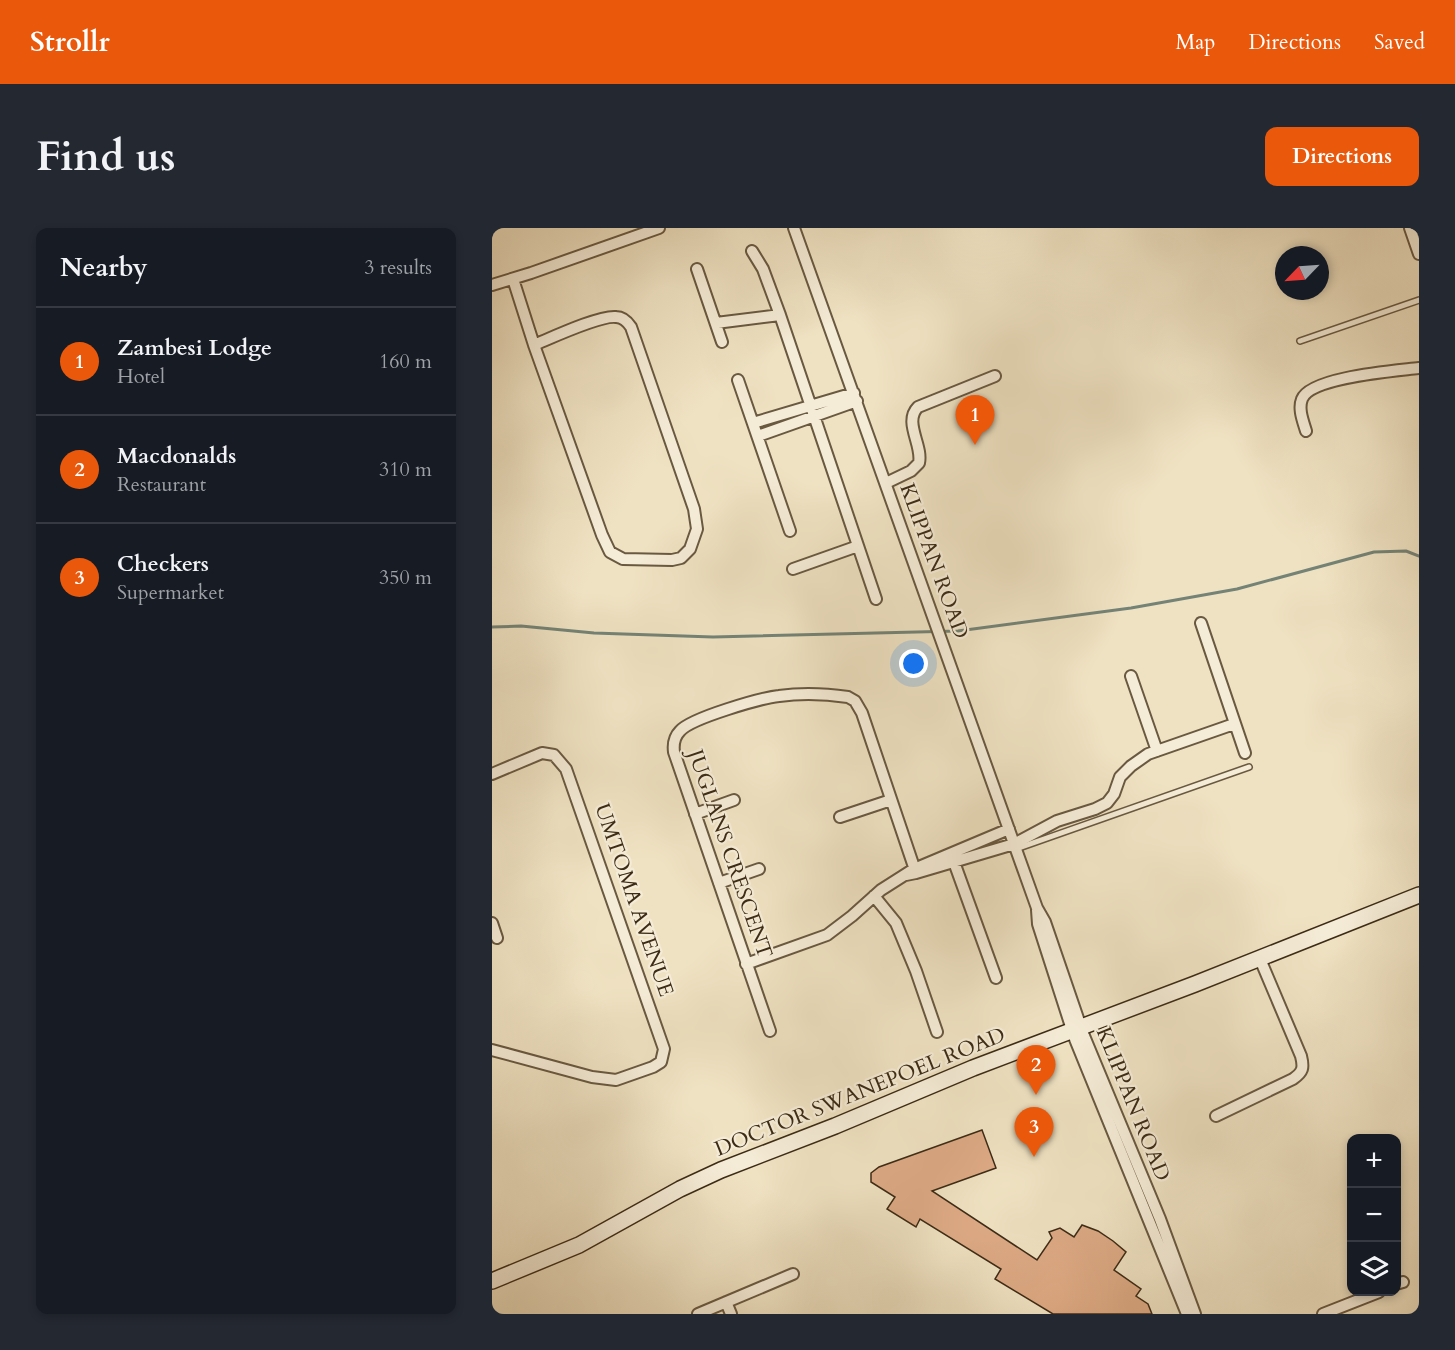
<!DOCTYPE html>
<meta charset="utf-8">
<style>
body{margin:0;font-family:Cardo,serif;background:#242831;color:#f1f3f6}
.controls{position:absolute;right:18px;bottom:18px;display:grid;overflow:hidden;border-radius:12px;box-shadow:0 3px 9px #0003}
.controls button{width:54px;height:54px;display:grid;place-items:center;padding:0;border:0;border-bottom:2px solid #363941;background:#171b24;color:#f1f3f6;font:30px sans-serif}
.compass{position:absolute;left:783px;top:18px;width:54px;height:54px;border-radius:50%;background:#171b24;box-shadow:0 3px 9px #0003;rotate:245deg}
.you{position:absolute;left:422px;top:436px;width:21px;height:21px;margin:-15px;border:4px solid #fff;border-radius:50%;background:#1a73e8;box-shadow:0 0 0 9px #1a73e833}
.badge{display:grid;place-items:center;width:39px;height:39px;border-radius:50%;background:#ea580c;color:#fff;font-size:20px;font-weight:700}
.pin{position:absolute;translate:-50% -50px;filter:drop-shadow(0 2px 3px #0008)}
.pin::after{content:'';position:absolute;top:32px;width:21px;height:18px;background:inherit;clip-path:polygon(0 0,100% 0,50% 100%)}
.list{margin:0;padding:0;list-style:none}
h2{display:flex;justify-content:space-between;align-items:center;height:78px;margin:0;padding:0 24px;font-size:26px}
h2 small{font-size:20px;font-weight:400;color:#9ea1a6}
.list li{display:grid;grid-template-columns:39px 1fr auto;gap:18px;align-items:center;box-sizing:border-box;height:108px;padding:0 24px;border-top:2px solid #363941}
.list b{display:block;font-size:22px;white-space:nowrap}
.list p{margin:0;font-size:20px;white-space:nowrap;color:#9ea1a6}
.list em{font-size:20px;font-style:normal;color:#9ea1a6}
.icon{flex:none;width:33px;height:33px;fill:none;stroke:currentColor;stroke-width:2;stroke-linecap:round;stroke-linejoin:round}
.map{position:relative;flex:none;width:927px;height:1086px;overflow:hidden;border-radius:12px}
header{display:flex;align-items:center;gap:36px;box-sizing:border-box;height:84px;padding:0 30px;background:#ea580c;color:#fff}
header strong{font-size:28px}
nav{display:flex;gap:33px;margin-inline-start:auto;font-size:21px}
.intro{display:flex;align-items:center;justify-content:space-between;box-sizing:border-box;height:144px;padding:0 36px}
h1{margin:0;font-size:42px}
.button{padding:15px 27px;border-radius:12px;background:#ea580c;color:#fff;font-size:21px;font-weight:700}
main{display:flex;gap:36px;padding:0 36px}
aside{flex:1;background:#171b24;border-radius:12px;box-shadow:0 3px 9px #0003}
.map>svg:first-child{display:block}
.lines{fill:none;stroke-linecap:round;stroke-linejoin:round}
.stream{stroke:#748376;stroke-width:3}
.building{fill:#ddaa85;stroke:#3c2b16;stroke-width:1.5}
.lane-casing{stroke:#695941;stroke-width:8}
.street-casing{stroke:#695941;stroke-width:14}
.secondary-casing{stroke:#3c2b16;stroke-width:18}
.lane{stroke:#f5ecd7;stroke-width:5}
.street{stroke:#f5ecd7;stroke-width:10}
.secondary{stroke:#f5ecd7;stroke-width:15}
.labels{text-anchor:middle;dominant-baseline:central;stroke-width:4.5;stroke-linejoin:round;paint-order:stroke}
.street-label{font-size:21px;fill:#3c2b16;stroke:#f5ecd7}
</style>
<header>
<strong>Strollr</strong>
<nav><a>Map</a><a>Directions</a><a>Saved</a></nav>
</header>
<div class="intro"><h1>Find us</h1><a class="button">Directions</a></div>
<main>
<aside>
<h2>Nearby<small>3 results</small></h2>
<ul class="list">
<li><span class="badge">1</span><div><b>Zambesi Lodge</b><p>Hotel</p></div><em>160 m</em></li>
<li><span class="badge">2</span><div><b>Macdonalds</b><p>Restaurant</p></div><em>310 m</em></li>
<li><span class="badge">3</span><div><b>Checkers</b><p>Supermarket</p></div><em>350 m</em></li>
</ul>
</aside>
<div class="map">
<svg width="927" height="1086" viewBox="0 0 927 1086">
<rect width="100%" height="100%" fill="#efe2c2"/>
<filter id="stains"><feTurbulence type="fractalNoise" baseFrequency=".00333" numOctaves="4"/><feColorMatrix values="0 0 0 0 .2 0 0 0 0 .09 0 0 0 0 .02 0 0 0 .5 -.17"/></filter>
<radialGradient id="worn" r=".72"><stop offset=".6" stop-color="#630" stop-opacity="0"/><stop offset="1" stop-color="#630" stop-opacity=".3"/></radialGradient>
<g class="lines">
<path class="stream" d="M 0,399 L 29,398 L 102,405 L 221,409 L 466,403 L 639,380 L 745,361 L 882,324 L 914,323 L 927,328"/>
</g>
<path class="building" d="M 490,902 L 504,940 L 440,963 L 545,1032 L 560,1010 L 557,1004 L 568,1000 L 582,1009 L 590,997 L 606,1003 L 621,1013 L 634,1024 L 622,1042 L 649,1061 L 644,1068 L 656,1076 L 660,1086 L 561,1086 L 503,1051 L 509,1041 L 428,991 L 424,999 L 395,981 L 403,969 L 379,954 L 379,945 L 387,939 Z"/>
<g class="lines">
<defs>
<path id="lane" d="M 808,113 L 927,72
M 524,621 L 757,539"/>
<path id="street" d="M 302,0 L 545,680 L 553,694 L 592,808 L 668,991 L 703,1086
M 918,0 L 927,26
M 260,23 L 271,41 L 288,87 L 384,371
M 205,41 L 230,114
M 21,51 L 42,117 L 110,307 L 118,324 L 131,331 L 180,332 L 189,330 L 198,321 L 205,301 L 202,281 L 139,99 C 135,93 131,89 124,89 C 108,87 59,110 42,117
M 0,57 L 39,45 L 167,0
M 224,95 L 288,87
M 246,152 L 298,303
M 261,195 L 362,165
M 814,203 C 811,193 806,181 810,171 C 819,149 903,143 927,140
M 266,208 L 365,173
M 394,255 L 419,243 L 427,235 C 431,217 411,194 426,179 L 503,148
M 301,341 L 366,318
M 709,395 L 753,525
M 639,448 L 665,523
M 0,546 L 50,525 L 62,527 L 74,541 L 172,821 L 169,834 L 161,839 L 124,852 L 100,849 L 0,822
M 203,586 L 242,572
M 348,589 L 399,572
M 462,634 L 504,750
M 414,647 L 424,645 L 522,616 L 565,593 L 603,581 L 615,575 L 622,566 L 628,549 L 639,538 L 656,526 L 742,496
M 227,655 L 267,641
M 382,668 L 404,695 L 424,743 L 445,804
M 545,682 L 546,696 L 583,811 L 695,1086
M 0,695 L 5,710
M 254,736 L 335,707 L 360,688 L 389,662 L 422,641 L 517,601
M 278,803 L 182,524 C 181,516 182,509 188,503 C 199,490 269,470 287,468 C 309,465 335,466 356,469 L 363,473 L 370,485 L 424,645
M 724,888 L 801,851 C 811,844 812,840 809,828 L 768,731
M 904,1056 L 911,1054
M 234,1074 L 239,1086
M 206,1086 L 301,1046
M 831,1086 L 887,1064"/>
<path id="secondary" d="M 0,1053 L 87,1017 L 188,961 L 229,942 L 343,898 L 481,840 L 703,756 L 927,667"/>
</defs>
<use href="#lane" class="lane-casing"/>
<use href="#street" class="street-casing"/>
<use href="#secondary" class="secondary-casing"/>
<use href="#lane" class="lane"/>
<use href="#street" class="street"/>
<use href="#secondary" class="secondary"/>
</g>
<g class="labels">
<g class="street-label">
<text transform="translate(442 333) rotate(70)">KLIPPAN ROAD</text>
<text transform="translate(238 626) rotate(71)">JUGLANS CRESCENT</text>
<text transform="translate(142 672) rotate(71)">UMTOMA AVENUE</text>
<text transform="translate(368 864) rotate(-22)">DOCTOR SWANEPOEL ROAD</text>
<text transform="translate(641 876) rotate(68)">KLIPPAN ROAD</text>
</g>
</g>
<rect width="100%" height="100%" filter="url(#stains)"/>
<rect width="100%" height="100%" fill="url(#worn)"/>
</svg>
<div class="controls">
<button>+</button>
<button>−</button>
<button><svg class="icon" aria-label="layers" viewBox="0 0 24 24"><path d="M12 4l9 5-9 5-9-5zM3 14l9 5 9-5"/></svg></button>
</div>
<svg class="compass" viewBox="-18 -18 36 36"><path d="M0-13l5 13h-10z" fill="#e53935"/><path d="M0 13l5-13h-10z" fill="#9ea1a6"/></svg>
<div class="you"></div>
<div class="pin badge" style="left:483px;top:217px">1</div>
<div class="pin badge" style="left:544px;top:867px">2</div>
<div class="pin badge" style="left:542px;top:929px">3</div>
</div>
</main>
